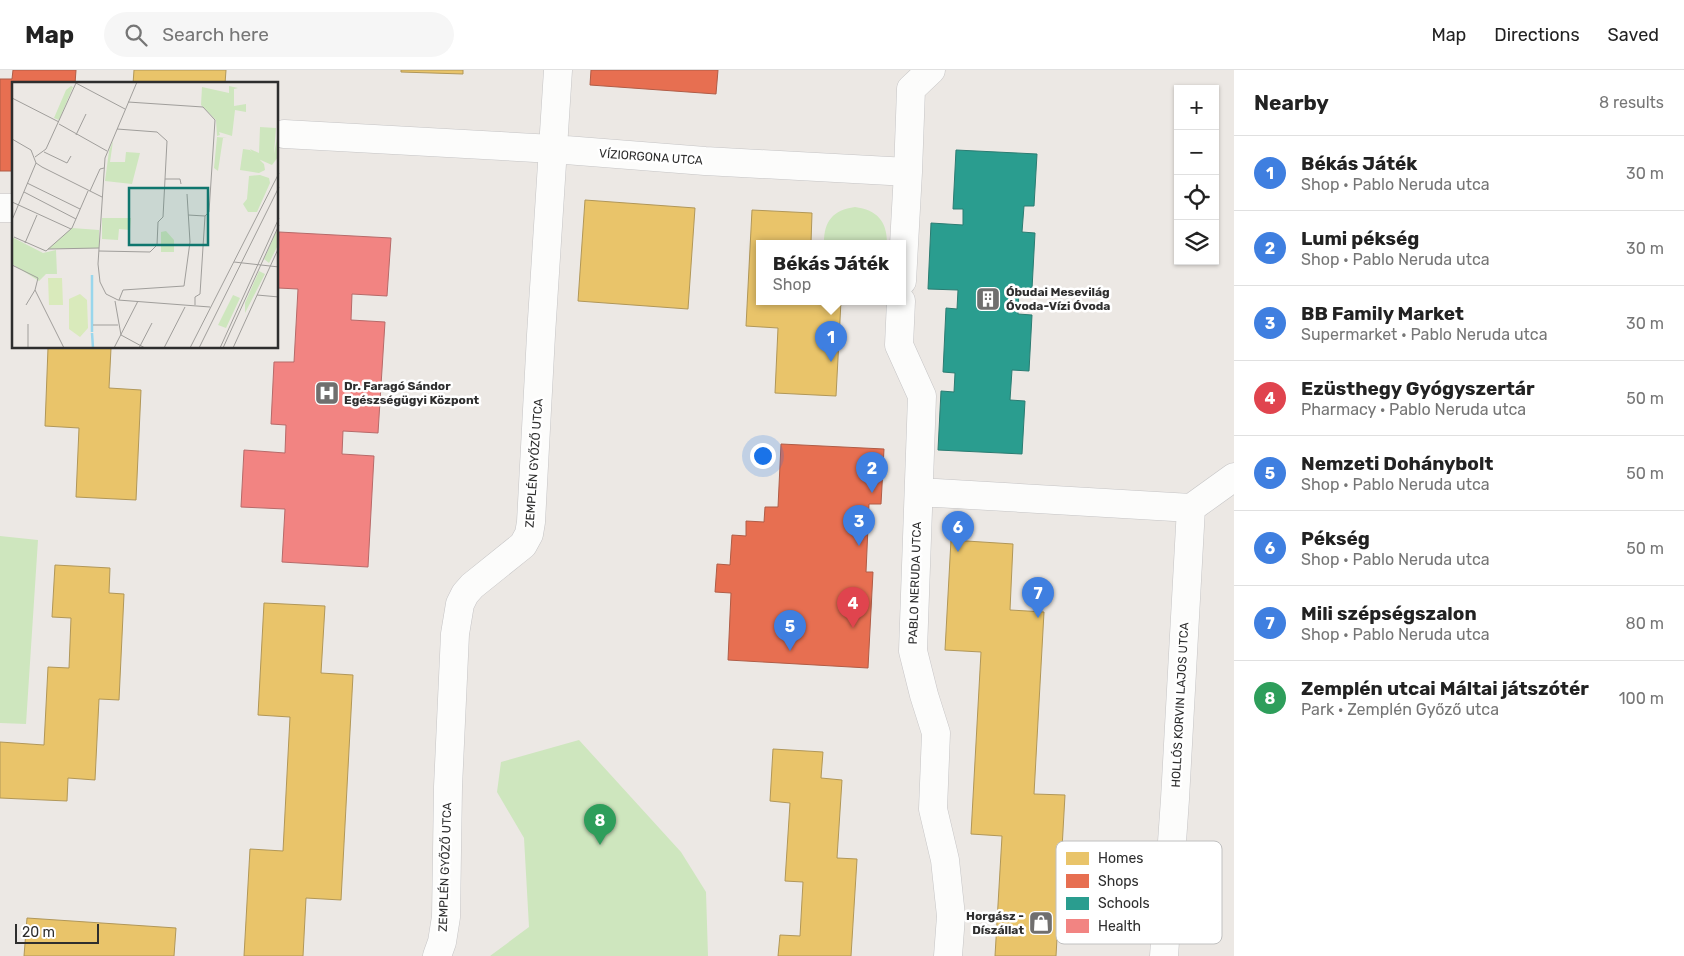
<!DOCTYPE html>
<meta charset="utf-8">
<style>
body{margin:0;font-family:Rubik,sans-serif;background:#f6f6f6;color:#222}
.controls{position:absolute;right:15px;top:15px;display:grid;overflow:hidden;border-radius:0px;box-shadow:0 1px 4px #0004}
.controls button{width:45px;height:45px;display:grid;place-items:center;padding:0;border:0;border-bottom:1px solid #e0e0e0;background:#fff;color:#222;font:25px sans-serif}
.scale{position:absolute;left:15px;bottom:12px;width:84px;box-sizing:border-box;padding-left:5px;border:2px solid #2e2e2e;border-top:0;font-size:14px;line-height:18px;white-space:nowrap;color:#2e2e2e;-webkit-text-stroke:4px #fff;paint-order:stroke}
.you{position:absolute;left:762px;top:385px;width:18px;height:18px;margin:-12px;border:4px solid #fff;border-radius:50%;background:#1a73e8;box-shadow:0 0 0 8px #1a73e833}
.badge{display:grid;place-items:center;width:32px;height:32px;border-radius:50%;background:#706f6e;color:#fff;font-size:16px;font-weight:700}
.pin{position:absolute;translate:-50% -41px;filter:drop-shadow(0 1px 2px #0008)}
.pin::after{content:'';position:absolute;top:26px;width:18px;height:15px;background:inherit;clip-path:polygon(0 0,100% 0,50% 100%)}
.popup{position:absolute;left:756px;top:170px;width:150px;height:65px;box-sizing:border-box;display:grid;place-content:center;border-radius:0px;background:#fff;filter:drop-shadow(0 1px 4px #0005);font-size:16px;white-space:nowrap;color:#767676}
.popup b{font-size:19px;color:#222}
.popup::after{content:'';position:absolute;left:50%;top:100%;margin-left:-10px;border:10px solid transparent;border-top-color:#fff}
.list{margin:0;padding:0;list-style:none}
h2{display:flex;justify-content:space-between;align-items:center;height:65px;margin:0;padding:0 20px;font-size:21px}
h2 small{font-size:16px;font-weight:400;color:#767676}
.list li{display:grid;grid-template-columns:32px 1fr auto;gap:15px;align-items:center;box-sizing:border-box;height:75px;padding:0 20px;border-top:1px solid #e0e0e0}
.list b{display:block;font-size:19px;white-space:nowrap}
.list p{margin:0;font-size:16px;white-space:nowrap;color:#767676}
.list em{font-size:16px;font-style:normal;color:#767676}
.icon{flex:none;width:28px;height:28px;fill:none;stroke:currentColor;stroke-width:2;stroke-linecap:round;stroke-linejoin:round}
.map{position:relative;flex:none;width:1234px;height:886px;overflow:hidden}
header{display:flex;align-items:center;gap:30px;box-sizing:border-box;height:70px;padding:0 25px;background:#fff;border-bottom:1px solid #e0e0e0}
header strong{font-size:24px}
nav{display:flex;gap:28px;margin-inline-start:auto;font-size:18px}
.search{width:350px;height:45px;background:#f6f6f6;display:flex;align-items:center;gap:12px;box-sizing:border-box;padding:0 18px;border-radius:28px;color:#767676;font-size:19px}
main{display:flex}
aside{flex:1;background:#fff}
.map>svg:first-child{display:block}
.green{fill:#cee6be}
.homes{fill:#e9c46a;stroke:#b19758}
.shops{fill:#e76f51;stroke:#b05c46}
.schools{fill:#2a9d8f;stroke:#2b7c72}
.health{fill:#f28482;stroke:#b76a69}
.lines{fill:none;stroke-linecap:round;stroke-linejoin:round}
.minor-casing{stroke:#c5c4c5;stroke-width:29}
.minor{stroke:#fcfcfb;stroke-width:28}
.labels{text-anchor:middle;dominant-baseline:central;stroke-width:5;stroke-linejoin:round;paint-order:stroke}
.street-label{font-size:12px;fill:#2e2e2e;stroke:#fff}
.poi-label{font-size:12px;font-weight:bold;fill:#2e2e2e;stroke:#fff;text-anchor:start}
.inset-river{fill:none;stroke:#99d6ec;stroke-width:2.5}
.inset-road{fill:none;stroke:#a09e9b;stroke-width:1}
.view{fill:#0f766e;fill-opacity:0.15;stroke:#0f766e;stroke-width:2.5}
.inset-edge{fill:none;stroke:#2e2e2e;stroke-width:2.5}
.key{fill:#fff;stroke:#c0c0c0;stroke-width:1}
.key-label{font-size:14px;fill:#2e2e2e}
</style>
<header>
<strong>Map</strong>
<div class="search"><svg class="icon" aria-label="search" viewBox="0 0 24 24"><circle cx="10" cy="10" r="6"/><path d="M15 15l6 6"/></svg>Search here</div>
<nav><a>Map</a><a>Directions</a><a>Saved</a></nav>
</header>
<main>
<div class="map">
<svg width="1234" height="886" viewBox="0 0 1234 886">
<rect width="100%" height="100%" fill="#ece8e4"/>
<path class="green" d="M 855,137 C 877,140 887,151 887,173 L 824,173 C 824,151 833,140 855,137 Z
M 0,466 L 38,470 L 26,654 L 0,653 Z
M 579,670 L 681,782 L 706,822 L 708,886 L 490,886 L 529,857 L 524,768 L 497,722 L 501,692 Z"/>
<path class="homes" d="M 134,0 L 226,0 L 225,14 L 133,14 Z
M 401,0 L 463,0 L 463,4 L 401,2 Z
M 585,130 L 695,138 L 688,239 L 578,231 Z
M 752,140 L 812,143 L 811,173 L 760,173 L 760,231 L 841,231 L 836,326 L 775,323 L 778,258 L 746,256 Z
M 48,278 L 111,278 L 109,318 L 141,320 L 136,430 L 76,427 L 79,358 L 45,356 Z
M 951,470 L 1013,474 L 1010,540 L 1044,542 L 1034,724 L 1065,725 L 1056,886 L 995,886 L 1002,766 L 971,764 L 981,582 L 945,580 Z
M 55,495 L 110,498 L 109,523 L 124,524 L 119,630 L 99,629 L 95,710 L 68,708 L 67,731 L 0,728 L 0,672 L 44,675 L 48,597 L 69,598 L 71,548 L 52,547 Z
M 264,533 L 325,536 L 321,603 L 353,605 L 341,830 L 306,828 L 303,886 L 244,886 L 250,779 L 283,781 L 290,647 L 258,645 Z
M 773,679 L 823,682 L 821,708 L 842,710 L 837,788 L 857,789 L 851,886 L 778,886 L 780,865 L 800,866 L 803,812 L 785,811 L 790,733 L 770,731 Z
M 27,848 L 176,858 L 174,886 L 24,886 Z"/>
<path class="shops" d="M 13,0 L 76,0 L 75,14 L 14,14 L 14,101 L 0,101 L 0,9 L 12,9 Z
M 591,0 L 718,0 L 716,24 L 590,15 Z
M 781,374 L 884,379 L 881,434 L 869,434 L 866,502 L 873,502 L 868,598 L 728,590 L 731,523 L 715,522 L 717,494 L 730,495 L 732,465 L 746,466 L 746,451 L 764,452 L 765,437 L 778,437 Z"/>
<path class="schools" d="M 956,80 L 1037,84 L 1034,136 L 1024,136 L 1022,162 L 1035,163 L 1032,219 L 1019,219 L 1018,244 L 1032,245 L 1029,301 L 1012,300 L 1010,330 L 1025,331 L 1022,384 L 938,380 L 941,321 L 954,322 L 955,303 L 943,302 L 946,238 L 957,239 L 958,220 L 928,219 L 931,153 L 963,155 L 963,139 L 953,139 Z"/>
<path class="health" d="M 279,162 L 391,168 L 387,226 L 352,224 L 351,250 L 385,252 L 378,363 L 343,361 L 342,384 L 374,386 L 368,497 L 282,492 L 285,439 L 241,437 L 244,380 L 285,383 L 286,355 L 271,354 L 274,292 L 294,292 L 298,219 L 278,218 Z"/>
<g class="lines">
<defs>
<path id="minor" d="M 284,64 L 553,79 L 705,91 L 908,102
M 0,138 L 14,138
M 902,211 L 908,102 L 911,19 L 931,0
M 901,231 L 899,275 L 922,326 L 913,581 L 924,625 L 936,663 L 933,739 L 945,790 L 951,846 L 948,886
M 919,422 L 1191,438
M 1191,438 L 1234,407
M 437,886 L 442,872 L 446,847 L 448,717 L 455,564 L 460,534 L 465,524 L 472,516 L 523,475 L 529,464 L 531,452 L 541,265 L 558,0
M 1164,886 L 1175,729 L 1191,438"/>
</defs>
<use href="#minor" class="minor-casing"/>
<use href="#minor" class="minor"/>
</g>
<defs>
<symbol id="building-square" viewBox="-11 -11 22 22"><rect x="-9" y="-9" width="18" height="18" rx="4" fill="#706f6e" stroke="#fff"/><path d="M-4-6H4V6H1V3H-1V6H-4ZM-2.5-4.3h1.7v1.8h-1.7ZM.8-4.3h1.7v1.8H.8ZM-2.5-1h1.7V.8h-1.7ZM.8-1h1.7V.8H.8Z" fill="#fff"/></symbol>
<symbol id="hospital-square" viewBox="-11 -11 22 22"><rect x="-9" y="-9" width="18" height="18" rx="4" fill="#706f6e" stroke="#fff"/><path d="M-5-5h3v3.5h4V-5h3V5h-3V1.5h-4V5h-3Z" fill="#fff"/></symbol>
<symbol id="shop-square" viewBox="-11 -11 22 22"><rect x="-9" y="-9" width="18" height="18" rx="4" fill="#706f6e" stroke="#fff"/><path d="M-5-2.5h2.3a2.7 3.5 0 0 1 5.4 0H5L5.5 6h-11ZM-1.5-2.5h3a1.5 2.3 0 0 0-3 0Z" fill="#fff"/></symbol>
</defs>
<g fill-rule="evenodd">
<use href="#building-square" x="974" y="215" width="28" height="28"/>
<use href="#hospital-square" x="313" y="309" width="28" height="28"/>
<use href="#shop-square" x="1027" y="839" width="28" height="28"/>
</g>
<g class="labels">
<g class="street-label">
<text transform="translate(651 87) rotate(4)">VÍZIORGONA UTCA</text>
<text transform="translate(534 393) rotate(-86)">ZEMPLÉN GYŐZŐ UTCA</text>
<text transform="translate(915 513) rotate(-88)">PABLO NERUDA UTCA</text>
<text transform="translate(1180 635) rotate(-87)">HOLLÓS KORVIN LAJOS UTCA</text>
<text transform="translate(445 797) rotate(-88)">ZEMPLÉN GYŐZŐ UTCA</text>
</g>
<g class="poi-label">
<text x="1006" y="222">Óbudai Mesevilág<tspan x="1006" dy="14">Óvoda-Vízi Óvoda</tspan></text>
<text x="344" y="316">Dr. Faragó Sándor<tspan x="344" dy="14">Egészségügyi Központ</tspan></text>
<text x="1024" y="846" text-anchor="end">Horgász -<tspan x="1024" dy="14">Díszállat</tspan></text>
</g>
</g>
<g transform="translate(12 12)">
<rect width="266" height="266" fill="#ece8e4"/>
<path d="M 59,4 L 61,5 L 47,38 L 42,36 L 54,8 ZM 217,4 L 226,6 L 222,7 L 222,24 L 234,22 L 234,30 L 223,28 L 220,54 L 207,50 L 208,53 L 205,54 L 204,38 L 189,23 L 190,5 L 217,11 ZM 248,45 L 264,46 L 262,72 L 266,51 L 266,75 L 260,83 L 244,76 L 238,67 L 247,71 ZM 205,55 L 215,56 L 211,56 L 206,89 L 202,86 ZM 101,59 L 98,80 L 113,80 L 114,70 L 128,71 L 120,102 L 93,99 L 97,69 ZM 231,67 L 238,68 L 252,82 L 253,88 L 247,91 L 228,88 ZM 248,93 L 257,96 L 258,101 L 245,130 L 236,130 L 231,122 L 235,117 L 237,94 ZM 90,136 L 119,136 L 118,148 L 107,147 L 106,158 L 90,157 ZM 60,146 L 87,148 L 87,166 L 36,167 ZM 266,146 L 266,163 L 257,181 L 252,177 ZM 154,149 L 162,158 L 162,170 L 149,170 L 149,150 ZM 0,155 L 31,171 L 44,168 L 45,192 L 34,192 L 27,199 L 0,182 ZM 247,189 L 253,192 L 233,231 L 233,221 ZM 221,213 L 228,216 L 214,246 L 206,243 Z" fill="#cee6be"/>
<path d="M 36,196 L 50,196 L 51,223 L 37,223 ZM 68,212 L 75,218 L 76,246 L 68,255 L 57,247 L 57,217 Z" fill="#d9eabb"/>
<path class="inset-river" d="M 80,250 L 80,193M 80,251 L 81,266"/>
<path class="inset-road" d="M 62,0 L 113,27M 125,0 L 93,76 L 86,182 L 88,200 L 94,212 L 106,218 L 198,225M 0,16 L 47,40M 116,20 L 191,25 L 203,38 L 197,130 L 193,134 L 188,212 L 183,215 L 183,223M 47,42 L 95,69M 64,53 L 74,32M 0,57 L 19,68 L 24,81 L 30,85 L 90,115M 32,70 L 55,81 L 59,74M 23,75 L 34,67 L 64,1M 153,97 L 168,97 L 169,102M 15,101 L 68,127M 78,109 L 88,87 L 92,86M 12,110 L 64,137M 0,120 L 59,147M 176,133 L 193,134M 0,138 L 24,81M 2,155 L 34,169 L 60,146 L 76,109M 13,161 L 25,133M 36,167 L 87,166M 87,169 L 138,170 L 145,163 L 146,140 L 151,135 L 155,59 L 145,50 L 105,47M 222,180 L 267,185M 0,183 L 26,196 L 23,208 L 52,266M 245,213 L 267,215M 107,218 L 111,208 L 172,204 L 178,160 L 175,112M 103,219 L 109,253M 14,223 L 23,208M 81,243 L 106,243M 109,253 L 133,266M 16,266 L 16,242M 20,266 L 40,266M 102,266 L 126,219M 127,266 L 140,241M 152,266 L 173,225M 178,266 L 267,91M 187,266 L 267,105M 208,266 L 267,136M 211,266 L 267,143M 221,266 L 267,165"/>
<path class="view" d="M 117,106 L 196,106 L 196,163 L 117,163 Z"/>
<rect width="266" height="266" class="inset-edge"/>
</g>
<rect x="1056" y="771" width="166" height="103" rx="8" class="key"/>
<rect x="1066" y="782" width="23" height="13" fill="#e9c46a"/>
<rect x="1066" y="804" width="23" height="14" fill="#e76f51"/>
<rect x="1066" y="827" width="23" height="13" fill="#2a9d8f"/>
<rect x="1066" y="849" width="23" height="14" fill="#f28482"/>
<g class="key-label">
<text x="1098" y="793">Homes</text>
<text x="1098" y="816">Shops</text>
<text x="1098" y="838">Schools</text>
<text x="1098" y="861">Health</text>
</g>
</svg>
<div class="controls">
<button>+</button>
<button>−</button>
<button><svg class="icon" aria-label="locate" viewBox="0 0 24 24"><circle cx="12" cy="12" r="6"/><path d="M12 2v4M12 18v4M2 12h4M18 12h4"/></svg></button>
<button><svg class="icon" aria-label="layers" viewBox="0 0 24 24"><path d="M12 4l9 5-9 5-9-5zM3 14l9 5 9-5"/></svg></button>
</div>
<div class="scale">20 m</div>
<div class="you"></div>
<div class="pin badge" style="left:831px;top:292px;background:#3f7fe0">1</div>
<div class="popup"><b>Békás Játék</b>Shop</div>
<div class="pin badge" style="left:872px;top:423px;background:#3f7fe0">2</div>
<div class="pin badge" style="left:859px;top:476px;background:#3f7fe0">3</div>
<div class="pin badge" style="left:853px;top:558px;background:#e0444e">4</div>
<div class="pin badge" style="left:790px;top:581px;background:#3f7fe0">5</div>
<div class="pin badge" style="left:958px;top:482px;background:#3f7fe0">6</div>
<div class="pin badge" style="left:1038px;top:548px;background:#3f7fe0">7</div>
<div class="pin badge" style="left:600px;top:775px;background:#2e9e5b">8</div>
</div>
<aside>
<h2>Nearby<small>8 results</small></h2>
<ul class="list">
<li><span class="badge" style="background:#3f7fe0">1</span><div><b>Békás Játék</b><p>Shop · Pablo Neruda utca</p></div><em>30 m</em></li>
<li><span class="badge" style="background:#3f7fe0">2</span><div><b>Lumi pékség</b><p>Shop · Pablo Neruda utca</p></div><em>30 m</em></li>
<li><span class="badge" style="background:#3f7fe0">3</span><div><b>BB Family Market</b><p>Supermarket · Pablo Neruda utca</p></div><em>30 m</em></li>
<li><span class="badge" style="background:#e0444e">4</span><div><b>Ezüsthegy Gyógyszertár</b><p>Pharmacy · Pablo Neruda utca</p></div><em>50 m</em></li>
<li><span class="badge" style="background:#3f7fe0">5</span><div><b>Nemzeti Dohánybolt</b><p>Shop · Pablo Neruda utca</p></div><em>50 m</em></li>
<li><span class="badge" style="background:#3f7fe0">6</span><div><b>Pékség</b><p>Shop · Pablo Neruda utca</p></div><em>50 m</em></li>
<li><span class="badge" style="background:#3f7fe0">7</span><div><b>Mili szépségszalon</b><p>Shop · Pablo Neruda utca</p></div><em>80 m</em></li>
<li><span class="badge" style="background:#2e9e5b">8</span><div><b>Zemplén utcai Máltai játszótér</b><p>Park · Zemplén Győző utca</p></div><em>100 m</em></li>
</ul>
</aside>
</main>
